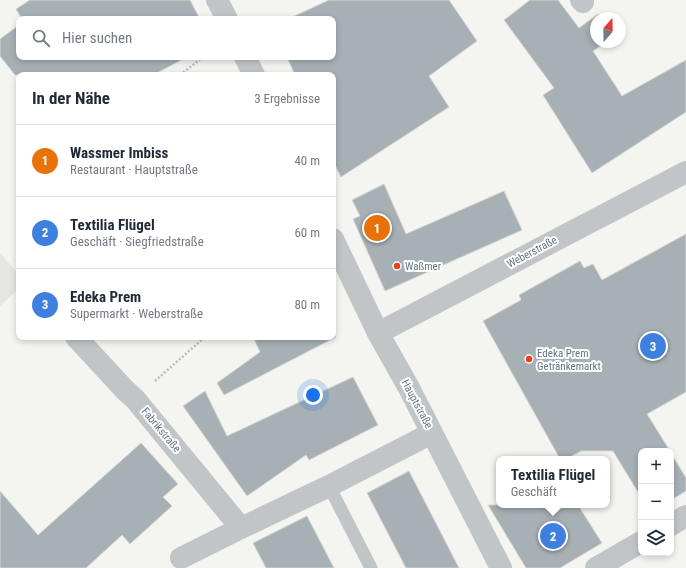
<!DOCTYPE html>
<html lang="de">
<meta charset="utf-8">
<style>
body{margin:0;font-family:"Roboto Condensed",sans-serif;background:#f2f2f3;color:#1f2937}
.controls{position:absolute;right:12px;bottom:12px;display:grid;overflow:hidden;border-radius:8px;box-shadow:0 2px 6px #0003}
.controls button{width:36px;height:36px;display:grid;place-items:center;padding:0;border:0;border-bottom:1px solid #e0e1e3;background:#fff;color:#1f2937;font:20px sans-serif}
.compass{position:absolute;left:590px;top:12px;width:36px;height:36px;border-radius:50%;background:#fff;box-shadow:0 2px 6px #0003;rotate:20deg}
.you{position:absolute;left:313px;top:395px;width:14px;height:14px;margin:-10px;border:3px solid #fff;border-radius:50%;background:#1a73e8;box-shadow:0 0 0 6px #1a73e833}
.badge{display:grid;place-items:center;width:26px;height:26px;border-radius:50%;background:#1a73e8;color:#fff;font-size:13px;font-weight:700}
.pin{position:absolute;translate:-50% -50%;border:2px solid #fff;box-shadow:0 1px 4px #0006}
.popup{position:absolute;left:496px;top:456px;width:114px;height:52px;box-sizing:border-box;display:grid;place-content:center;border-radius:8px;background:#fff;filter:drop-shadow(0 1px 3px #0005);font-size:13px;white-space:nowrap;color:#747a83}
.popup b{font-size:15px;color:#1f2937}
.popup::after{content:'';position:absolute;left:50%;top:100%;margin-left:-8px;border:8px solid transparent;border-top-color:#fff}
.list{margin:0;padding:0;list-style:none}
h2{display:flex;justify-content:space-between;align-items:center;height:52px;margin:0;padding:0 16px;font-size:17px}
h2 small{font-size:13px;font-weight:400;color:#747a83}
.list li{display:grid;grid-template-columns:26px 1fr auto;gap:12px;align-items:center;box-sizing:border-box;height:72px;padding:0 16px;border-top:1px solid #e0e1e3}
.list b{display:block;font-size:15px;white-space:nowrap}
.list p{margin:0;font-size:13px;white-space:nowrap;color:#747a83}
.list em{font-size:13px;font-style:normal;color:#747a83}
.icon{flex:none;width:22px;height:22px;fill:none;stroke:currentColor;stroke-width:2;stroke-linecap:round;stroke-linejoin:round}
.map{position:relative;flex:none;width:686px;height:568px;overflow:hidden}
.search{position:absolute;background:#fff;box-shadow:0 2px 6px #0003;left:16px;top:16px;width:320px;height:44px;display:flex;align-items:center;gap:10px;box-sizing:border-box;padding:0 14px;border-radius:8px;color:#747a83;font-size:15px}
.panel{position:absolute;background:#fff;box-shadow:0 2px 6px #0003;left:16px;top:72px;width:320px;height:268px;border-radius:8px}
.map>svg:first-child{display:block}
.built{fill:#e5e5e3}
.building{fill:#a7b0b5;stroke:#d5d5d3}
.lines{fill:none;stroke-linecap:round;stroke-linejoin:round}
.path{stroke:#bbbdbf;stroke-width:2.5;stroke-dasharray:2 2;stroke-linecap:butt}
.lane{stroke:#c1c5c8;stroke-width:13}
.street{stroke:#c1c5c8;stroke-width:22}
.poi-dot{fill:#e7411d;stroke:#fff;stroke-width:1.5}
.labels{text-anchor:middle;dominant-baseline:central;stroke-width:4;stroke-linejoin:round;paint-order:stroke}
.street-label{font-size:11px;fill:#627582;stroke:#fff}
.poi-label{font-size:11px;fill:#627582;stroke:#fff;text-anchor:start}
</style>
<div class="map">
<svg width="686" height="568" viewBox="0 0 686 568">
<rect width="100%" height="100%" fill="#f4f4f0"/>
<path class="built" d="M 0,253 L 19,275 L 19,288 L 0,306 Z"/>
<path class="building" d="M 30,0 L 190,0 L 200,19 L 22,19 L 16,9 Z
M 329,0 L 449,0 L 477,41 L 429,76 L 449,107 L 341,177 L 333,161 L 333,75 L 295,75 L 287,57 L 333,57 L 333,19 L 288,19 Z
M 530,0 L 558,0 L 579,28 L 598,14 L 600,18 L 596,18 L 596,42 L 606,42 L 593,51 L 622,96 L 686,60 L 686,112 L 592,173 L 543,95 L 554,88 L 504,20 Z
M 19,25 L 19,57 L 187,57 L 153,75 L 15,75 L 0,56 L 0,39 Z
M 384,184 L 406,234 L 504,191 L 522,230 L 385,291 L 353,219 L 360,216 L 352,200 Z
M 686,234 L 686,392 L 647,414 L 670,451 L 641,451 L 641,497 L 613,451 L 581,451 L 566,459 L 560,459 L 483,321 L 521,300 L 519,295 L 580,261 L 584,268 L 593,264 L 602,280 Z
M 253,337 L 336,337 L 224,395 L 217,383 L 260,352 Z
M 353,377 L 378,425 L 309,460 L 306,455 L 247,496 L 183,406 L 205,391 L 227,436 Z
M 141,443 L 178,484 L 163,497 L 172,506 L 130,544 L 122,535 L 86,568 L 0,568 L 0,491 L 38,535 Z
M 671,453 L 686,478 L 686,491 L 671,500 Z
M 409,471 L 459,568 L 406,568 L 367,493 Z
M 488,505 L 578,505 L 602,543 L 560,568 L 526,568 Z
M 307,516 L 334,568 L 266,568 L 253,543 Z"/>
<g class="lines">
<path class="path" d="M 180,75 L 203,57
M 155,381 L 205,337"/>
<path class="lane" d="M 329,486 L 371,568"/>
<path class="street" d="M 217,0 L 227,19
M 581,0 L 583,2
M 245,57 L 254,75
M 333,239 L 378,333 L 409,388 L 501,568
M 378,333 L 686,172
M 76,337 L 125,390 L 135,399 L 241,528
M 671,525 L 686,516
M 181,558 L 241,528 L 329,486 L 432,433
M 596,568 L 641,542"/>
</g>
<g class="poi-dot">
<circle cx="397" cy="266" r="4"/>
<circle cx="529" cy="359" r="4"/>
</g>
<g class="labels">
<g class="street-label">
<text transform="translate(532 252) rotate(-28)">Weberstraße</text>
<text transform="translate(417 404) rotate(62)">Hauptstraße</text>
<text transform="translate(161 430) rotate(50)">Fabrikstraße</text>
</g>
<g class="poi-label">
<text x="405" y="266">Waßmer</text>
<text x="537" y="353">Edeka Prem<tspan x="537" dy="13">Getränkemarkt</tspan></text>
</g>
</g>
</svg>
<div class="controls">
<button>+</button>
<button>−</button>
<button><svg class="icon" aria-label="layers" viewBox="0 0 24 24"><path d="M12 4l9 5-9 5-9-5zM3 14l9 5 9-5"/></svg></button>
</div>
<svg class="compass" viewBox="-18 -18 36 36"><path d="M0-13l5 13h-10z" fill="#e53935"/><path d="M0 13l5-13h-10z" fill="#747a83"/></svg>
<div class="you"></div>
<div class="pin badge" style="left:377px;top:228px;background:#e8710a">1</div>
<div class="pin badge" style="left:553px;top:536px;background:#3f7fe0">2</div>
<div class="popup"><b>Textilia Flügel</b>Geschäft</div>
<div class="pin badge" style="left:653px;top:346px;background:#3f7fe0">3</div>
<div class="search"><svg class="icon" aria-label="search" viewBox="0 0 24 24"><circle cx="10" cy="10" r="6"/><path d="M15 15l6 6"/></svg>Hier suchen</div>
<section class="panel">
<h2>In der Nähe<small>3 Ergebnisse</small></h2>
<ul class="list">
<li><span class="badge" style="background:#e8710a">1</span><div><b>Wassmer Imbiss</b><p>Restaurant · Hauptstraße</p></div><em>40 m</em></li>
<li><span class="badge" style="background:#3f7fe0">2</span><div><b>Textilia Flügel</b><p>Geschäft · Siegfriedstraße</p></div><em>60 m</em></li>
<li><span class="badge" style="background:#3f7fe0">3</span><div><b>Edeka Prem</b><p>Supermarkt · Weberstraße</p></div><em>80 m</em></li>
</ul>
</section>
</div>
